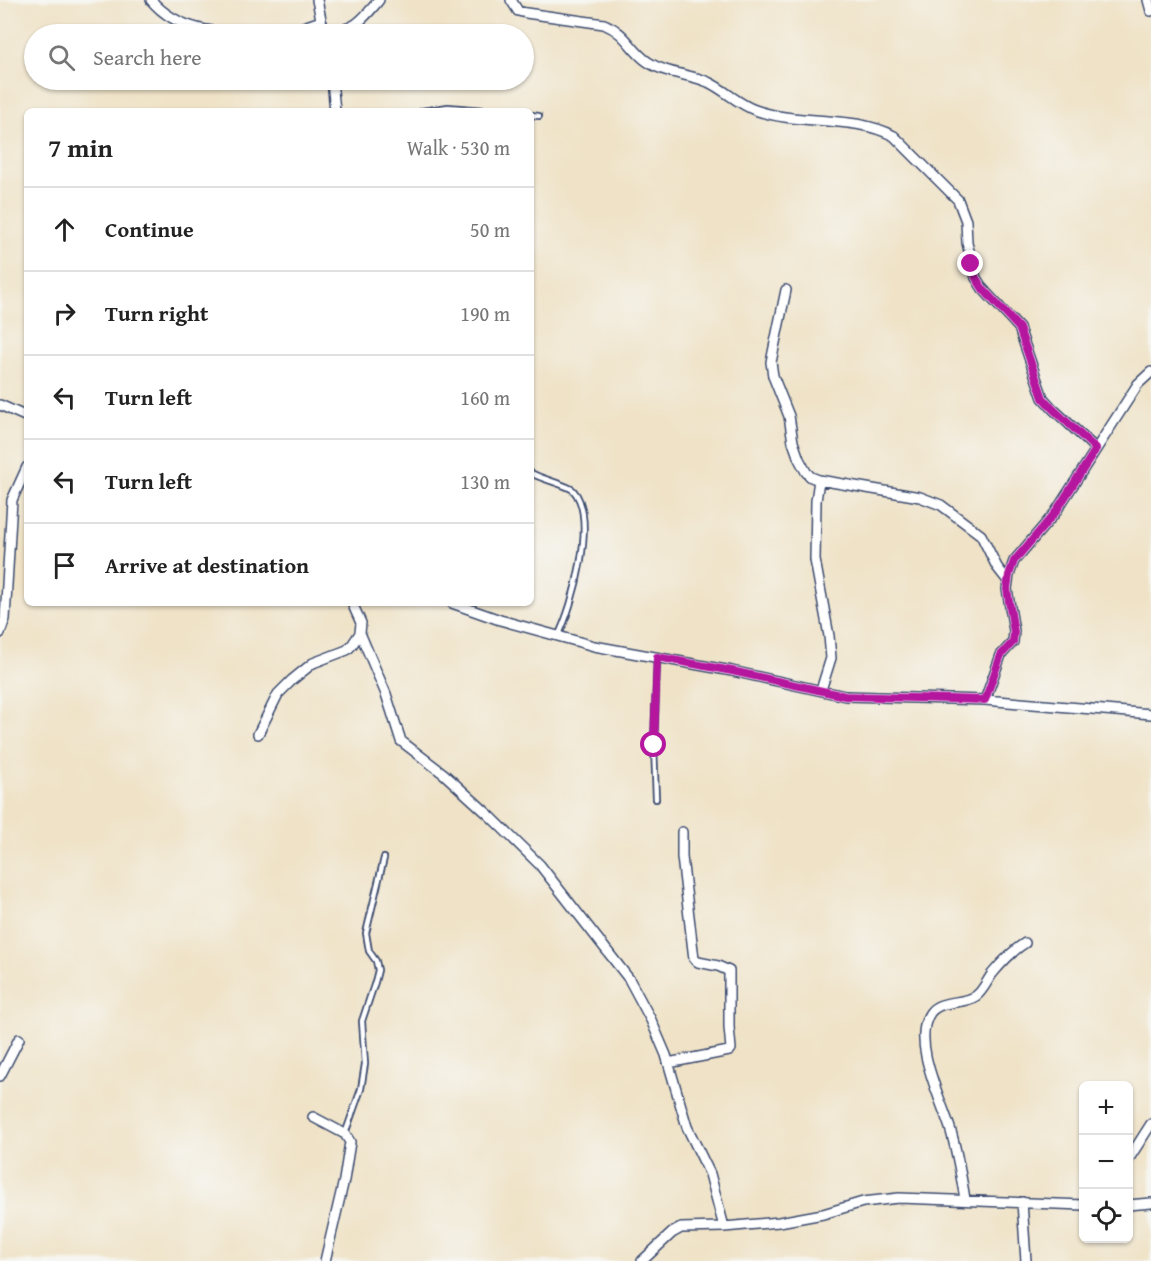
<!DOCTYPE html>
<meta charset="utf-8">
<style>
body{margin:0;font-family:"Gentium Book Plus",serif;background:#f2f2f2;color:#222}
.controls{position:absolute;right:18px;bottom:18px;display:grid;overflow:hidden;border-radius:9px;box-shadow:0 2px 4px #0004}
.controls button{width:54px;height:54px;display:grid;place-items:center;padding:0;border:0;border-bottom:2px solid #e0e0e0;background:#fff;color:#222;font:30px sans-serif}
.stop{position:absolute;width:18px;height:18px;margin:-14px;border:4px solid #b5179e;border-radius:50%;background:#fff}
.stop.end{background:#b5179e;border-color:#fff;box-shadow:0 2px 6px #0008}
.list{margin:0;padding:0;list-style:none}
h2{display:flex;justify-content:space-between;align-items:center;height:78px;margin:0;padding:0 24px;font-size:26px}
h2 small{font-size:20px;font-weight:400;color:#767676}
.list li{display:grid;grid-template-columns:39px 1fr auto;gap:18px;align-items:center;box-sizing:border-box;height:84px;padding:0 24px;border-top:2px solid #e0e0e0}
.list b{display:block;font-size:22px;white-space:nowrap}
.list em{font-size:20px;font-style:normal;color:#767676}
.icon{flex:none;width:33px;height:33px;fill:none;stroke:currentColor;stroke-width:2;stroke-linecap:round;stroke-linejoin:round}
.map{position:relative;flex:none;width:1151px;height:1261px;overflow:hidden}
.search{position:absolute;background:#fff;box-shadow:0 2px 4px #0004;left:24px;top:24px;width:510px;height:66px;display:flex;align-items:center;gap:15px;box-sizing:border-box;padding:0 21px;border-radius:33px;color:#767676;font-size:22px}
.panel{position:absolute;background:#fff;box-shadow:0 2px 4px #0004;left:24px;top:108px;width:510px;height:498px;border-radius:9px}
.map>svg:first-child{display:block}
.lines{fill:none;stroke-linecap:round;stroke-linejoin:round}
.lane-casing{stroke:#3b4a6e;stroke-width:8}
.street-casing{stroke:#3b4a6e;stroke-width:12}
.lane{stroke:#fff;stroke-width:4.5}
.street{stroke:#fff;stroke-width:9}
.route{stroke:#b5179e;stroke-width:8}
</style>
<div class="map">
<svg width="1151" height="1261" viewBox="0 0 1151 1261">
<rect width="100%" height="100%" fill="#f6f6f2"/>
<filter id="ink" filterUnits="userSpaceOnUse"><feTurbulence type="fractalNoise" baseFrequency=".0167" numOctaves="2"/><feDisplacementMap in="SourceGraphic" scale="12" xChannelSelector="R" yChannelSelector="G"/><feConvolveMatrix kernelMatrix="1 2 1 2 8 2 1 2 1" color-interpolation-filters="sRGB"/></filter>
<filter id="wash" filterUnits="userSpaceOnUse"><feTurbulence type="fractalNoise" baseFrequency=".008" numOctaves="4" result="noise"/><feDisplacementMap in="SourceGraphic" scale="24" xChannelSelector="R" yChannelSelector="G"/><feGaussianBlur stdDeviation="1.35" result="paint"/><feColorMatrix in="noise" values="0 0 0 0 0 0 0 0 0 0 0 0 0 0 0 0 0 1.4 0 .05"/><feComposite in="paint" operator="in"/></filter>
<g filter="url(#wash)">
<rect width="100%" height="100%" fill="#efe2c6"/>
</g>
<g filter="url(#ink)">
<g class="lines">
<defs>
<path id="lane" d="M 422,111 L 448,107 L 495,111
M 531,115 L 539,116
M 531,473 C 541,479 567,485 573,490 C 598,517 573,607 558,636
M 656,799 L 654,745 L 657,657
M 345,1134 L 361,1089 L 365,1064 L 362,1021 L 375,982 L 378,970 L 376,961 L 369,951 L 366,933 L 384,858"/>
<path id="street" d="M 151,0 C 180,34 222,33 264,34
M 317,0 L 322,24
M 511,0 L 518,11 L 526,13 L 604,24 C 628,34 630,50 648,62 C 666,74 689,74 708,82 C 725,90 738,104 755,110 C 800,126 852,114 894,136 L 958,200 L 966,221 L 967,243 L 976,278 L 983,289 L 1019,328 L 1043,398 L 1053,409 L 1096,449
M 1148,0 L 1151,11
M 324,31 C 353,32 361,22 379,0
M 276,34 L 292,31 L 321,21
M 332,80 L 335,111
M 786,290 L 771,362 L 773,376 L 789,416 L 793,442 L 799,459 L 806,472 L 811,477 L 819,480 L 920,497 L 941,505 L 981,535 L 997,567 L 1008,581
M 0,405 L 27,417
M 819,480 L 816,501 L 815,560 L 829,636 L 831,658 L 821,690
M 452,603 L 500,620 L 594,646 L 732,671 L 845,696 L 985,700 L 1151,714
M 0,633 L 5,619 L 12,500 L 27,467
M 360,633 L 386,694 L 401,741 L 444,774 L 490,816 L 540,865 L 629,979 L 651,1020 L 666,1055 L 687,1127 L 710,1174 L 724,1227
M 985,700 L 1001,655 L 1013,642 L 1014,631 L 1007,589 L 1009,575 L 1014,561 L 1055,513 L 1138,384 L 1151,372
M 258,734 L 278,694 L 292,680 L 313,663 L 347,650 L 352,645 L 360,633 L 361,623 L 352,603
M 668,1063 L 729,1051 L 731,1049 L 729,1027 L 729,971 L 718,966 L 698,962 L 694,959 L 682,857 L 682,832
M 0,1076 L 19,1039
M 313,1117 L 345,1134 L 350,1142 L 344,1180 L 325,1261
M 1128,1160 L 1151,1124
M 965,1199 C 961,1175 957,1151 950,1128 C 941,1099 911,1041 930,1013 C 940,999 963,1005 976,996 C 983,991 987,981 992,974 C 1002,962 1012,951 1025,943
M 1022,1202 L 1026,1261
M 1128,1205 L 1151,1203
M 642,1261 L 672,1233 L 681,1228 L 724,1227 L 779,1222 L 823,1214 L 863,1202 L 899,1198 L 1084,1205"/>
</defs>
<use href="#lane" class="lane-casing"/>
<use href="#street" class="street-casing"/>
<use href="#lane" class="lane"/>
<use href="#street" class="street"/>
</g>
</g>
<g class="lines" filter="url(#ink)">
<path class="route" d="M 654,745 L 657,657 L 732,671 L 845,696 L 985,700 L 1001,655 L 1013,642 L 1014,632 L 1007,589 L 1009,575 L 1014,561 L 1055,513 L 1096,449 L 1053,409 L 1043,398 L 1019,328 L 983,289 L 976,278 L 971,264"/>
</g>
</svg>
<div class="controls">
<button>+</button>
<button>−</button>
<button><svg class="icon" aria-label="locate" viewBox="0 0 24 24"><circle cx="12" cy="12" r="6"/><path d="M12 2v4M12 18v4M2 12h4M18 12h4"/></svg></button>
</div>
<div class="stop" style="left:654px;top:745px"></div>
<div class="stop end" style="left:971px;top:264px"></div>
<div class="search"><svg class="icon" aria-label="search" viewBox="0 0 24 24"><circle cx="10" cy="10" r="6"/><path d="M15 15l6 6"/></svg>Search here</div>
<section class="panel">
<h2>7 min<small>Walk · 530 m</small></h2>
<ul class="list">
<li><svg class="icon" aria-label="ahead" viewBox="0 0 24 24"><path d="M12 20V5M6 11l6-6 6 6"/></svg><div><b>Continue</b></div><em>50 m</em></li>
<li><svg class="icon" aria-label="right" viewBox="0 0 24 24"><path d="M7 20v-9h11M14 6l5 5-5 5"/></svg><div><b>Turn right</b></div><em>190 m</em></li>
<li><svg class="icon" aria-label="left" viewBox="0 0 24 24"><path d="M17 20v-9H6M10 6l-5 5 5 5"/></svg><div><b>Turn left</b></div><em>160 m</em></li>
<li><svg class="icon" aria-label="left" viewBox="0 0 24 24"><path d="M17 20v-9H6M10 6l-5 5 5 5"/></svg><div><b>Turn left</b></div><em>130 m</em></li>
<li><svg class="icon" aria-label="arrive" viewBox="0 0 24 24"><path d="M6 21V4h12l-3 4 3 4H6"/></svg><div><b>Arrive at destination</b></div></li>
</ul>
</section>
</div>
